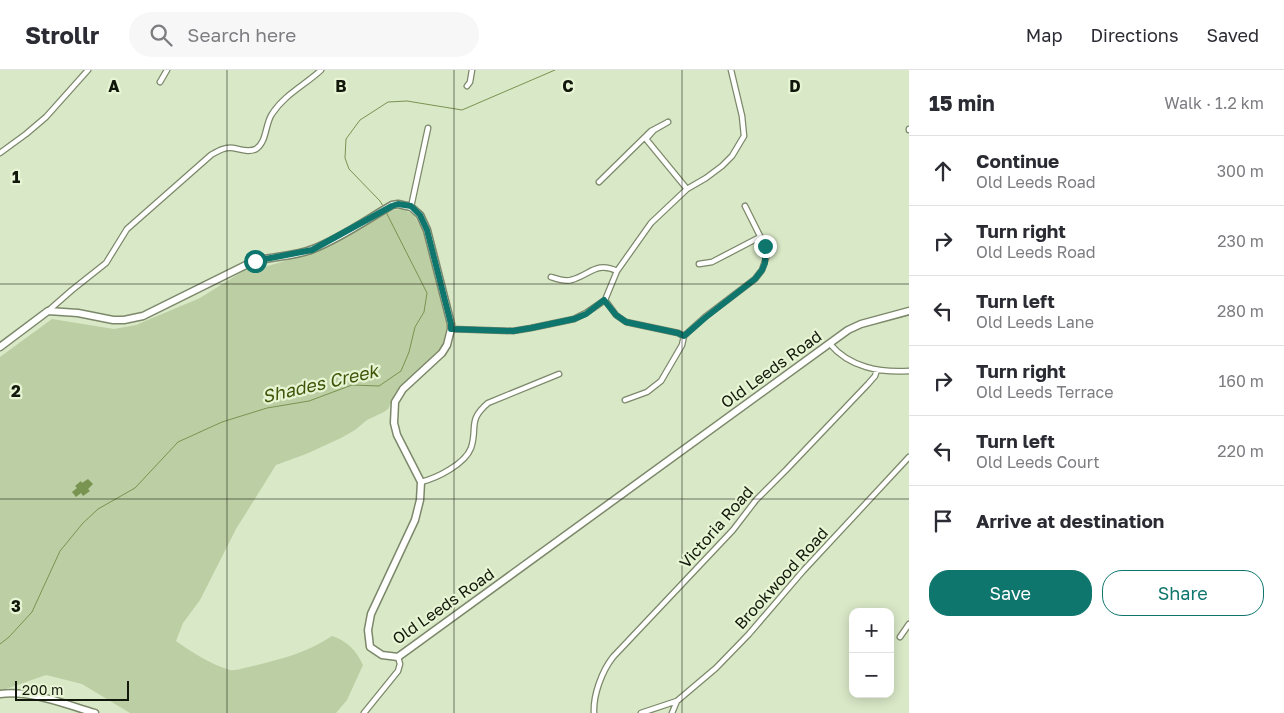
<!DOCTYPE html>
<meta charset="utf-8">
<style>
body{margin:0;font-family:"Golos Text",sans-serif;background:#f7f7f7;color:#2b2b33}
.controls{position:absolute;right:15px;bottom:15px;display:grid;overflow:hidden;border-radius:10px;box-shadow:0 2px 12px #0003}
.controls button{width:45px;height:45px;display:grid;place-items:center;padding:0;border:0;border-bottom:1px solid #e1e1e2;background:#fff;color:#2b2b33;font:25px sans-serif}
.scale{position:absolute;left:15px;bottom:12px;width:114px;box-sizing:border-box;padding-left:5px;border:2px solid #12170b;border-top:0;font-size:14px;line-height:18px;white-space:nowrap;color:#12170b;-webkit-text-stroke:4px #e7f5d4;paint-order:stroke}
.stop{position:absolute;width:15px;height:15px;margin:-11px;border:4px solid #0f766e;border-radius:50%;background:#fff}
.stop.end{background:#0f766e;border-color:#fff;box-shadow:0 1px 5px #0008}
.list{margin:0;padding:0;list-style:none}
h2{display:flex;justify-content:space-between;align-items:center;height:65px;margin:0;padding:0 20px;font-size:21px}
h2 small{font-size:16px;font-weight:400;color:#7c7c81}
.list li{display:grid;grid-template-columns:32px 1fr auto;gap:15px;align-items:center;box-sizing:border-box;height:70px;padding:0 20px;border-top:1px solid #e1e1e2}
.list b{display:block;font-size:19px;white-space:nowrap}
.list p{margin:0;font-size:16px;white-space:nowrap;color:#7c7c81}
.list em{font-size:16px;font-style:normal;color:#7c7c81}
.actions{display:flex;gap:10px;padding:15px 20px}
.actions a{flex:1;padding:11px 0;border:1px solid #0f766e;border-radius:20px;text-align:center;font-size:18px;color:#0f766e}
.actions .main{background:#0f766e;color:#fff}
.icon{flex:none;width:28px;height:28px;fill:none;stroke:currentColor;stroke-width:2;stroke-linecap:round;stroke-linejoin:round}
.map{position:relative;flex:none;width:909px;height:643px;overflow:hidden}
header{display:flex;align-items:center;gap:30px;box-sizing:border-box;height:70px;padding:0 25px;background:#fff;border-bottom:1px solid #e1e1e2}
header strong{font-size:24px}
nav{display:flex;gap:28px;margin-inline-start:auto;font-size:18px}
.search{width:350px;height:45px;background:#f7f7f7;display:flex;align-items:center;gap:12px;box-sizing:border-box;padding:0 18px;border-radius:28px;color:#7c7c81;font-size:19px}
main{display:flex}
aside{flex:1;background:#fff}
.map>svg:first-child{display:block}
.green{fill:#bccea3}
.water{fill:#799350}
.lines{fill:none;stroke-linecap:round;stroke-linejoin:round}
.stream{stroke:#799350;stroke-width:1}
.street-casing{stroke:#7c886a;stroke-width:7}
.secondary-casing{stroke:#7c886a;stroke-width:9}
.street{stroke:#fff;stroke-width:4.5}
.secondary{stroke:#fff;stroke-width:6}
.route{stroke:#0f766e;stroke-width:6}
.grid{fill:none;stroke:#12170b;stroke-width:1;stroke-opacity:0.55}
.labels{text-anchor:middle;dominant-baseline:central;stroke-width:4.5;stroke-linejoin:round;paint-order:stroke}
.street-label{font-size:16px;fill:#12170b;stroke:#e7f5d4}
.water-label{font-size:18px;font-style:italic;fill:#3f5609;stroke:#e7f5d4}
.grid-label{font-size:16px;text-anchor:middle;font-weight:bold;fill:#12170b;stroke:#e7f5d4;stroke-width:4.5;stroke-linejoin:round;paint-order:stroke}
</style>
<header>
<strong>Strollr</strong>
<div class="search"><svg class="icon" aria-label="search" viewBox="0 0 24 24"><circle cx="10" cy="10" r="6"/><path d="M15 15l6 6"/></svg>Search here</div>
<nav><a>Map</a><a>Directions</a><a>Saved</a></nav>
</header>
<main>
<div class="map">
<svg width="909" height="643" viewBox="0 0 909 643">
<rect width="100%" height="100%" fill="#d9e8c7"/>
<path class="green" d="M 402,139 L 413,144 L 424,162 L 447,255 L 443,276 L 396,322 L 388,339 L 384,342 L 367,350 L 355,360 L 341,368 L 306,384 L 276,395 L 236,459 L 200,530 L 183,553 L 176,571 C 193,583 210,594 230,600 C 236,601 243,598 249,597 C 278,590 307,583 332,566 C 347,571 356,580 363,595 L 347,630 L 336,643 L 130,643 L 82,614 L 46,605 L 0,621 L 0,287 L 52,249 L 114,259 L 136,255 L 200,228 L 245,200 L 258,199 L 301,186 L 347,165 L 392,140 Z"/>
<path class="water" d="M 88,409 L 93,414 L 88,419 L 90,421 L 83,426 L 81,423 L 76,427 L 72,422 L 77,418 L 75,416 L 81,411 L 82,413 Z"/>
<g class="lines">
<path class="stream" d="M 383,136 L 380,131 L 349,99 L 345,88 L 346,69 L 360,50 L 388,32 L 407,31 L 462,40 L 555,0
M 0,574 L 9,567 L 32,542 L 60,481 L 83,453 L 98,439 L 135,418 L 178,372 L 222,352 L 267,338 L 309,331 L 352,315 L 379,316 L 401,301 L 409,282 L 415,257 L 424,242 L 427,223 L 386,142"/>
<defs>
<path id="street" d="M 160,12 L 167,0
M 467,16 L 470,12 L 472,0
M 909,60 L 909,59
M 0,83 L 26,64 L 46,47 L 88,0
M 599,112 L 651,61 L 668,52 L 654,60 L 646,69 L 687,119
M 411,137 L 428,58
M 699,194 L 712,192 L 760,167
M 551,207 C 557,209 565,212 571,210 C 590,205 596,191 617,201
M 605,230 L 616,245 L 626,252 L 678,263 L 684,266
M 48,241 L 72,220 L 106,193 L 127,159 L 211,85 C 218,81 224,77 233,78 C 241,79 248,83 256,79 C 267,72 265,54 272,44 C 284,25 305,15 321,0
M 451,259 L 513,261 L 531,258 L 574,249 L 586,243 L 605,230 L 617,201 L 651,153 L 687,119 L 706,108 L 722,96 L 732,86 L 744,66 L 742,46 L 731,0
M 830,274 C 849,297 880,303 909,301
M 625,330 L 647,322 L 661,311 L 682,275 L 684,266 L 705,247 L 755,209 L 762,200 L 766,188 L 765,176 L 745,136
M 421,412 C 437,408 465,394 471,378 C 478,357 467,351 488,333 L 559,304
M 900,567 L 909,554
M 364,643 L 398,601 L 400,594 L 398,587
M 594,643 C 593,625 602,601 613,587 L 733,460 L 756,430 L 786,400 L 868,314 L 875,306 L 877,300
M 641,643 L 677,631
M 672,643 L 677,631 L 716,598 L 749,564 L 803,501 L 909,387"/>
<path id="secondary" d="M 0,277 L 48,241 L 78,243 L 113,250 L 124,250 L 143,246 L 252,192 C 272,186 294,187 313,179 C 341,168 366,150 392,135 L 398,134 L 411,137 L 420,145 L 427,160 L 451,254 L 451,259 L 447,275 L 442,283 L 403,319 L 395,332 L 394,353 L 397,365 L 421,412 L 420,430 L 415,450 L 371,544 L 368,560 L 370,577 L 382,585 L 398,587 L 848,260 L 861,254 L 909,241
M 0,624 C 32,620 64,634 95,643"/>
</defs>
<use href="#street" class="street-casing"/>
<use href="#secondary" class="secondary-casing"/>
<use href="#street" class="street"/>
<use href="#secondary" class="secondary"/>
</g>
<g class="lines">
<path class="route" d="M 255,191 L 312,180 L 392,136 L 398,134 L 411,136 L 420,145 L 427,160 L 451,254 L 451,259 L 513,261 L 531,258 L 574,249 L 586,244 L 604,230 L 616,245 L 626,252 L 678,263 L 684,266 L 706,247 L 755,209 L 762,200 L 765,193 L 765,176"/>
</g>
<path class="grid" d="M 227,0 L 227,643M 454,0 L 454,643M 682,0 L 682,643M 0,214 L 909,214M 0,429 L 909,429"/>
<g class="labels">
<g class="street-label">
<text transform="translate(771 299) rotate(-36)">Old Leeds Road</text>
<text transform="translate(716 457) rotate(-49)">Victoria Road</text>
<text transform="translate(781 508) rotate(-48)">Brookwood Road</text>
<text transform="translate(443 536) rotate(-35)">Old Leeds Road</text>
</g>
<g class="water-label">
<text transform="translate(320 313) rotate(-13)">Shades Creek</text>
</g>
</g>
<g class="grid-label">
<text x="114" y="22">A</text>
<text x="341" y="22">B</text>
<text x="568" y="22">C</text>
<text x="795" y="22">D</text>
<text x="16" y="113">1</text>
<text x="16" y="327">2</text>
<text x="16" y="542">3</text>
</g>
</svg>
<div class="controls">
<button>+</button>
<button>−</button>
</div>
<div class="scale">200 m</div>
<div class="stop" style="left:255px;top:191px"></div>
<div class="stop end" style="left:765px;top:176px"></div>
</div>
<aside>
<h2>15 min<small>Walk · 1.2 km</small></h2>
<ul class="list">
<li><svg class="icon" aria-label="ahead" viewBox="0 0 24 24"><path d="M12 20V5M6 11l6-6 6 6"/></svg><div><b>Continue</b><p>Old Leeds Road</p></div><em>300 m</em></li>
<li><svg class="icon" aria-label="right" viewBox="0 0 24 24"><path d="M7 20v-9h11M14 6l5 5-5 5"/></svg><div><b>Turn right</b><p>Old Leeds Road</p></div><em>230 m</em></li>
<li><svg class="icon" aria-label="left" viewBox="0 0 24 24"><path d="M17 20v-9H6M10 6l-5 5 5 5"/></svg><div><b>Turn left</b><p>Old Leeds Lane</p></div><em>280 m</em></li>
<li><svg class="icon" aria-label="right" viewBox="0 0 24 24"><path d="M7 20v-9h11M14 6l5 5-5 5"/></svg><div><b>Turn right</b><p>Old Leeds Terrace</p></div><em>160 m</em></li>
<li><svg class="icon" aria-label="left" viewBox="0 0 24 24"><path d="M17 20v-9H6M10 6l-5 5 5 5"/></svg><div><b>Turn left</b><p>Old Leeds Court</p></div><em>220 m</em></li>
<li><svg class="icon" aria-label="arrive" viewBox="0 0 24 24"><path d="M6 21V4h12l-3 4 3 4H6"/></svg><div><b>Arrive at destination</b></div></li>
</ul>
<div class="actions"><a class="main">Save</a><a>Share</a></div>
</aside>
</main>
